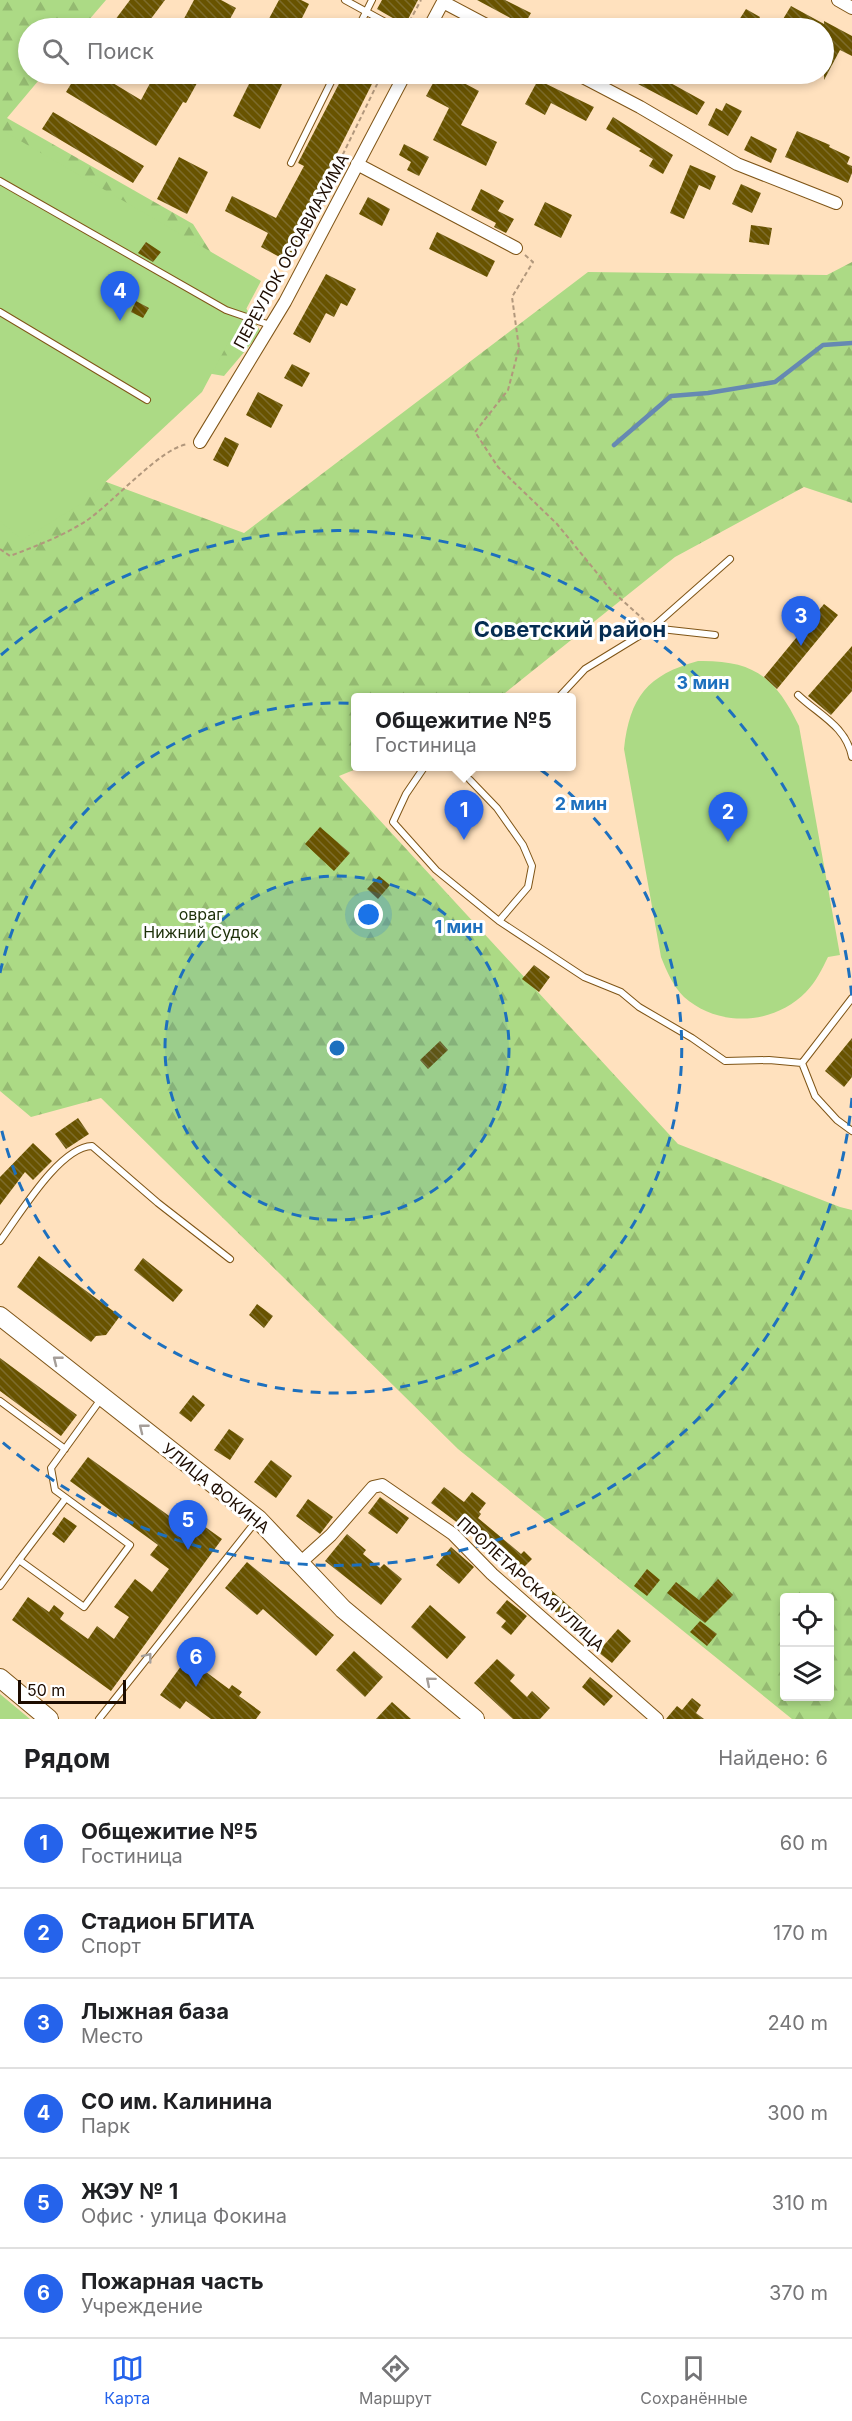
<!DOCTYPE html>
<html lang="ru">
<meta charset="utf-8">
<style>
body{margin:0;font-family:Inter,sans-serif;background:#f2f2f2;color:#202124}
.controls{position:absolute;right:18px;bottom:18px;display:grid;overflow:hidden;border-radius:6px;box-shadow:0 3px 9px #0003}
.controls button{width:54px;height:54px;display:grid;place-items:center;padding:0;border:0;border-bottom:2px solid #e0e0e0;background:#fff;color:#202124;font:30px sans-serif}
.scale{position:absolute;left:18px;bottom:15px;width:108px;box-sizing:border-box;padding-left:6px;border:3px solid #1d0c00;border-top:0;font-size:16px;line-height:21px;white-space:nowrap;color:#1d0c00;-webkit-text-stroke:4px #fff;paint-order:stroke}
.you{position:absolute;left:369px;top:915px;width:21px;height:21px;margin:-15px;border:4px solid #fff;border-radius:50%;background:#1a73e8;box-shadow:0 0 0 9px #1a73e833}
.badge{display:grid;place-items:center;width:39px;height:39px;border-radius:50%;background:#2563eb;color:#fff;font-size:20px;font-weight:700}
.pin{position:absolute;translate:-50% -50px;filter:drop-shadow(0 2px 3px #0008)}
.pin::after{content:'';position:absolute;top:32px;width:21px;height:18px;background:inherit;clip-path:polygon(0 0,100% 0,50% 100%)}
.popup{position:absolute;left:351px;top:693px;width:225px;height:78px;box-sizing:border-box;display:grid;place-content:center;border-radius:6px;background:#fff;filter:drop-shadow(0 2px 4px #0005);font-size:20px;white-space:nowrap;color:#757577}
.popup b{font-size:22px;color:#202124}
.popup::after{content:'';position:absolute;left:50%;top:100%;margin-left:-12px;border:12px solid transparent;border-top-color:#fff}
.list{margin:0;padding:0;list-style:none}
h2{display:flex;justify-content:space-between;align-items:center;height:78px;margin:0;padding:0 24px;font-size:26px}
h2 small{font-size:20px;font-weight:400;color:#757577}
.list li{display:grid;grid-template-columns:39px 1fr auto;gap:18px;align-items:center;box-sizing:border-box;height:90px;padding:0 24px;border-top:2px solid #e0e0e0}
.list b{display:block;font-size:22px;white-space:nowrap}
.list p{margin:0;font-size:20px;white-space:nowrap;color:#757577}
.list em{font-size:20px;font-style:normal;color:#757577}
.icon{flex:none;width:33px;height:33px;fill:none;stroke:currentColor;stroke-width:2;stroke-linecap:round;stroke-linejoin:round}
.map{position:relative;flex:none;width:852px;height:1719px;overflow:hidden}
.search{position:absolute;background:#fff;box-shadow:0 3px 9px #0003;left:18px;right:18px;top:18px;height:66px;display:flex;align-items:center;gap:15px;box-sizing:border-box;padding:0 21px;border-radius:33px;color:#757577;font-size:22px}
.sheet{height:618px;background:#fff}
nav{display:flex;justify-content:space-around;align-items:center;box-sizing:border-box;height:84px;border-top:2px solid #e0e0e0;background:#fff;font-size:16px;color:#757577}
nav a{display:grid;justify-items:center;gap:3px}
nav .on{color:#2563eb}
.map>svg:first-child{display:block}
.forest{fill:url(#forest-firs);fill-rule:evenodd}
.green{fill:#acda85}
.lines{fill:none;stroke-linecap:round;stroke-linejoin:round}
.stream{stroke:#6689b2;stroke-width:4.5}
.building{fill:url(#building-back-hatch)}
.service-casing{stroke:#7f5517;stroke-width:8}
.minor-casing{stroke:#7f5517;stroke-width:14}
.secondary-casing{stroke:#7f5517;stroke-width:20}
.path{stroke:#b1977c;stroke-width:2;stroke-dasharray:4.5 3;stroke-linecap:butt}
.service{stroke:#fff;stroke-width:6}
.minor{stroke:#fff;stroke-width:12}
.secondary{stroke:#fff;stroke-width:18}
.oneway{stroke:#a59e99}
.ring{fill:none;stroke:#1d70be;stroke-width:3;stroke-dasharray:10 8}
.labels{text-anchor:middle;dominant-baseline:central;stroke-width:6;stroke-linejoin:round;paint-order:stroke}
.street-label{font-size:16px;fill:#1d0c00;stroke:#fff}
.park-label{font-size:16px;fill:#1d3009;stroke:#fff}
.district-label{font-size:22px;font-weight:bold;fill:#052d52;stroke:#fff}
.centre{fill:#1d70be;stroke:#fff;stroke-width:3}
.ring-label{font-size:18px;text-anchor:middle;font-weight:bold;fill:#1d70be;stroke:#fff;stroke-width:6;stroke-linejoin:round;paint-order:stroke}
</style>
<div class="map">
<svg width="852" height="1719" viewBox="0 0 852 1719">
<defs>
<pattern id="forest-firs" width="22" height="20" patternUnits="userSpaceOnUse" patternTransform="scale(1.5)"><rect width="22" height="20" fill="#acda85"/><path d="M5 1l3.5 6h-7zM16 11l3.5 6h-7z" fill="#94ba71"/></pattern>
<pattern id="building-back-hatch" width="6" height="6" patternUnits="userSpaceOnUse" patternTransform="scale(1.5)"><rect width="6" height="6" fill="#685300"/><path d="M-1 5l2 2M0 0l6 6M5-1l2 2" fill="none" stroke="#7d6c2c"/></pattern>
</defs>
<rect width="100%" height="100%" fill="#ffe1be"/>
<path class="forest" d="M 0,0 L 106,0 L 82,28 L 28,28 L 28,74 L 44,74 L 7,118 L 193,224 L 261,332 L 224,376 L 189,370 L 101,480 L 244,533 L 588,272 L 827,275 L 852,262 L 852,503 L 804,487 L 675,557 L 500,697 L 356,698 L 356,766 L 361,767 L 339,776 L 678,1144 L 840,1207 L 852,1210 L 852,1719 L 792,1719 L 458,1449 L 101,1098 L 31,1117 L 0,1091 ZM 784,1598 L 830,1598 L 830,1696 L 784,1696 Z"/>
<path class="green" d="M 0,129 L 261,281 L 202,392 L 84,502 L 22,540 L 0,521 Z
M 698,661 C 754,660 775,677 799,726 L 840,955 L 828,957 C 822,969 816,982 806,992 C 774,1025 719,1028 684,997 C 673,986 667,972 661,957 L 624,749 C 630,697 647,675 698,661 Z
M 0,1694 L 30,1719 L 0,1719 Z"/>
<g class="lines">
<path class="stream" d="M 614,445 L 671,396 L 708,393 L 775,382 L 823,345 L 852,343"/>
</g>
<path class="building" d="M 130,0 L 165,0 L 144,28 L 109,28 Z
M 194,0 L 221,0 L 236,8 L 225,28 L 179,28 Z
M 279,0 L 301,0 L 309,4 L 297,28 L 264,28 Z
M 382,0 L 418,0 L 405,25 L 377,9 Z
M 477,0 L 505,0 L 531,13 L 523,27 L 513,22 L 514,20 Z
M 791,6 L 824,24 L 824,21 L 852,36 L 852,56 L 840,50 L 824,80 L 824,28 L 787,28 L 780,24 Z
M 746,9 L 760,17 L 754,28 L 734,28 Z
M 77,74 L 98,74 L 141,100 L 155,74 L 202,74 L 186,103 L 183,102 L 156,146 L 66,92 Z
M 254,74 L 287,74 L 260,129 L 233,116 Z
M 344,74 L 377,74 L 317,193 L 322,195 L 287,261 L 261,247 L 268,233 L 225,211 L 232,196 L 276,218 L 304,166 L 298,163 Z
M 438,74 L 459,83 L 460,81 L 479,91 L 461,125 L 497,142 L 486,166 L 433,140 L 449,108 L 426,96 Z
M 619,74 L 671,74 L 667,81 L 705,102 L 697,115 Z
M 538,80 L 594,107 L 586,121 L 551,103 L 545,115 L 525,104 Z
M 726,103 L 742,111 L 728,136 L 708,125 L 716,108 L 722,111 Z
M 53,112 L 144,166 L 133,183 L 42,129 Z
M 613,117 L 673,155 L 663,174 L 649,166 L 653,159 L 639,151 L 641,149 L 606,129 Z
M 797,131 L 830,145 L 829,147 L 850,157 L 847,164 L 852,166 L 852,173 L 848,183 L 785,157 Z
M 751,136 L 777,149 L 771,163 L 744,150 Z
M 404,144 L 429,157 L 419,176 L 407,170 L 411,162 L 399,155 Z
M 179,157 L 208,172 L 187,214 L 157,199 Z
M 690,165 L 716,176 L 710,190 L 699,185 L 684,219 L 670,213 Z
M 741,184 L 761,193 L 752,213 L 732,204 Z
M 481,189 L 504,201 L 498,211 L 514,219 L 506,233 L 494,227 L 496,223 L 471,210 Z
M 368,197 L 390,209 L 382,226 L 359,214 Z
M 545,202 L 572,215 L 561,238 L 534,225 Z
M 751,225 L 772,228 L 769,245 L 749,242 Z
M 437,232 L 495,261 L 487,277 L 429,249 Z
M 146,242 L 161,252 L 153,262 L 138,253 Z
M 326,274 L 356,289 L 347,306 L 341,303 L 334,317 L 326,313 L 310,343 L 293,334 Z
M 136,301 L 149,308 L 143,318 L 131,312 Z
M 292,364 L 310,373 L 302,387 L 284,378 Z
M 258,392 L 283,405 L 271,428 L 246,415 Z
M 225,437 L 239,444 L 228,467 L 213,460 Z
M 824,604 L 838,615 L 777,689 L 764,677 Z
M 852,646 L 852,691 L 831,715 L 808,696 Z
M 320,827 L 350,853 L 334,871 L 305,844 Z
M 379,876 L 390,885 L 378,899 L 367,889 Z
M 534,965 L 550,977 L 539,992 L 522,979 Z
M 852,1038 L 852,1077 L 844,1087 L 825,1071 Z
M 440,1041 L 448,1050 L 428,1069 L 420,1060 Z
M 78,1118 L 89,1134 L 66,1149 L 55,1134 Z
M 33,1143 L 52,1161 L 33,1180 L 25,1172 L 0,1205 L 0,1177 Z
M 39,1256 L 120,1316 L 106,1335 L 96,1336 L 91,1342 L 17,1287 Z
M 143,1258 L 183,1290 L 173,1302 L 134,1270 Z
M 257,1304 L 273,1316 L 264,1328 L 249,1315 Z
M 0,1358 L 77,1415 L 61,1436 L 0,1391 Z
M 193,1395 L 205,1405 L 191,1422 L 179,1413 Z
M 229,1429 L 244,1439 L 230,1460 L 214,1450 Z
M 88,1457 L 183,1526 L 190,1516 L 222,1539 L 111,1691 L 12,1620 L 28,1597 L 49,1612 L 54,1605 L 64,1613 L 60,1619 L 88,1639 L 97,1626 L 114,1639 L 129,1617 L 114,1607 L 135,1579 L 152,1592 L 169,1569 L 150,1555 L 158,1545 L 70,1481 Z
M 271,1460 L 292,1476 L 276,1498 L 254,1482 Z
M 444,1487 L 464,1502 L 472,1492 L 486,1503 L 479,1512 L 481,1514 L 478,1518 L 521,1554 L 524,1551 L 532,1559 L 520,1571 L 511,1563 L 508,1566 L 480,1543 L 482,1541 L 431,1503 Z
M 380,1497 L 409,1518 L 397,1534 L 368,1513 Z
M 308,1499 L 333,1517 L 320,1534 L 296,1516 Z
M 64,1517 L 77,1526 L 64,1543 L 52,1534 Z
M 347,1534 L 366,1550 L 363,1554 L 380,1568 L 384,1564 L 402,1579 L 381,1605 L 325,1561 Z
M 451,1547 L 474,1567 L 459,1584 L 436,1565 Z
M 247,1562 L 334,1635 L 316,1656 L 263,1609 L 257,1615 L 225,1588 Z
M 647,1569 L 660,1580 L 647,1596 L 634,1586 Z
M 718,1579 L 733,1595 L 705,1623 L 667,1593 L 676,1582 L 699,1600 Z
M 551,1590 L 586,1621 L 577,1631 L 542,1600 Z
M 507,1600 L 527,1616 L 511,1635 L 501,1627 L 506,1621 L 496,1613 Z
M 430,1605 L 466,1637 L 447,1659 L 411,1627 Z
M 700,1621 L 717,1634 L 707,1646 L 690,1632 Z
M 618,1629 L 631,1641 L 612,1663 L 598,1652 Z
M 354,1651 L 383,1677 L 365,1697 L 336,1670 Z
M 187,1658 L 229,1689 L 232,1685 L 242,1692 L 239,1696 L 261,1712 L 256,1719 L 211,1719 L 186,1701 L 180,1709 L 160,1695 Z
M 497,1659 L 515,1675 L 510,1681 L 527,1697 L 532,1691 L 550,1708 L 540,1719 L 513,1719 L 474,1683 Z
M 590,1677 L 613,1696 L 604,1706 L 582,1687 Z
M 692,1698 L 701,1705 L 696,1713 L 704,1719 L 666,1719 L 677,1706 L 682,1710 Z
M 392,1702 L 411,1719 L 376,1719 Z"/>
<g class="lines">
<defs>
<path id="service" d="M 345,0 L 396,28
M 358,28 L 372,0
M 291,163 L 335,74
M 0,181 L 226,310 L 270,325
M 0,312 L 147,400
M 652,628 L 715,635
M 798,695 C 819,715 846,726 852,757
M 558,698 L 585,669 L 652,628 L 730,559
M 425,766 L 406,794 L 393,822 L 436,870 L 499,921
M 470,780 L 497,808 L 523,845 L 532,866 L 528,887 L 499,921 L 584,977 L 621,992 L 639,1007 L 692,1038 L 725,1061 L 769,1060 L 802,1063
M 852,998 L 802,1063 L 815,1096 L 837,1120 L 852,1131
M 0,1241 C 19,1216 59,1147 92,1146 L 158,1203 L 230,1259
M 0,1401 L 65,1449
M 19,1560 L 66,1498
M 0,1586 L 19,1560 L 84,1607 L 130,1545 L 55,1490 L 51,1468 L 101,1399
M 99,1719 L 257,1520"/>
<path id="minor" d="M 838,0 L 852,8
M 443,2 L 492,28
M 429,28 L 444,0
M 577,74 L 640,107 L 737,164 L 836,203
M 357,164 L 516,248
M 200,442 L 285,302 L 405,74
M 300,1563 L 331,1535 L 373,1487 L 382,1485 L 453,1534 L 492,1574 L 657,1719"/>
<path id="secondary" d="M 0,1316 L 258,1519 L 343,1609 L 475,1719
M 0,1678 L 49,1719"/>
</defs>
<use href="#service" class="service-casing"/>
<use href="#minor" class="minor-casing"/>
<use href="#secondary" class="secondary-casing"/>
<path class="path" d="M 406,28 L 421,0
M 325,196 L 327,187 L 382,74
M 525,255 L 533,262 L 512,297 L 519,348 L 508,390 L 475,432 L 498,467 L 557,524 L 611,590 L 644,620
M 287,267 L 305,233
M 0,549 L 10,556 C 36,546 63,536 86,521 C 113,503 160,448 188,444"/>
<use href="#service" class="service"/>
<use href="#minor" class="minor"/>
<use href="#secondary" class="secondary"/>
</g>
<defs><path id="oneway-chevron" d="M-2-3.5L2.5 0L-2 3.5" fill="none" stroke-width="1.6" stroke-linecap="round" stroke-linejoin="round" transform="scale(1.5)"/></defs>
<g class="oneway">
<use href="#oneway-chevron" transform="translate(57 1360) rotate(-142)"/>
<use href="#oneway-chevron" transform="translate(143 1428) rotate(-142)"/>
<use href="#oneway-chevron" transform="translate(148 1657) rotate(-52)"/>
<use href="#oneway-chevron" transform="translate(430 1681) rotate(-140)"/>
</g>
<circle cx="337" cy="1048" r="172" fill="#1d70be" fill-opacity=".12"/>
<g class="ring">
<circle cx="337" cy="1048" r="172"/>
<path d="M0 973A345 345 0 1 1 0 1123"/>
<path d="M852 1098A517 517 0 0 1 1 1441M1 655A517 517 0 0 1 852 998"/>
</g>
<g class="labels">
<g class="street-label">
<text transform="translate(291 251) rotate(-61)">ПЕРЕУЛОК ОСОАВИАХИМА</text>
<text transform="translate(216 1488) rotate(39)">УЛИЦА ФОКИНА</text>
<text transform="translate(531 1584) rotate(42)">ПРОЛЕТАРСКАЯ УЛИЦА</text>
</g>
<g class="park-label">
<text x="201" y="914">овраг<tspan x="201" dy="18">Нижний Судок</tspan></text>
</g>
<g class="district-label">
<text x="570" y="629">Советский район</text>
</g>
</g>
<circle cx="337" cy="1048" r="9" class="centre"/>
<g class="ring-label">
<text x="703" y="689">3 мин</text>
<text x="581" y="810">2 мин</text>
<text x="459" y="933">1 мин</text>
</g>
</svg>
<div class="controls">
<button><svg class="icon" aria-label="locate" viewBox="0 0 24 24"><circle cx="12" cy="12" r="6"/><path d="M12 2v4M12 18v4M2 12h4M18 12h4"/></svg></button>
<button><svg class="icon" aria-label="layers" viewBox="0 0 24 24"><path d="M12 4l9 5-9 5-9-5zM3 14l9 5 9-5"/></svg></button>
</div>
<div class="scale">50 m</div>
<div class="you"></div>
<div class="pin badge" style="left:464px;top:840px">1</div>
<div class="popup"><b>Общежитие №5</b>Гостиница</div>
<div class="pin badge" style="left:728px;top:842px">2</div>
<div class="pin badge" style="left:801px;top:646px">3</div>
<div class="pin badge" style="left:120px;top:321px">4</div>
<div class="pin badge" style="left:188px;top:1550px">5</div>
<div class="pin badge" style="left:196px;top:1687px">6</div>
<div class="search"><svg class="icon" aria-label="search" viewBox="0 0 24 24"><circle cx="10" cy="10" r="6"/><path d="M15 15l6 6"/></svg>Поиск</div>
</div>
<section class="sheet">
<h2>Рядом<small>Найдено: 6</small></h2>
<ul class="list">
<li><span class="badge">1</span><div><b>Общежитие №5</b><p>Гостиница</p></div><em>60 m</em></li>
<li><span class="badge">2</span><div><b>Стадион БГИТА</b><p>Спорт</p></div><em>170 m</em></li>
<li><span class="badge">3</span><div><b>Лыжная база</b><p>Место</p></div><em>240 m</em></li>
<li><span class="badge">4</span><div><b>СО им. Калинина</b><p>Парк</p></div><em>300 m</em></li>
<li><span class="badge">5</span><div><b>ЖЭУ № 1</b><p>Офис · улица Фокина</p></div><em>310 m</em></li>
<li><span class="badge">6</span><div><b>Пожарная часть</b><p>Учреждение</p></div><em>370 m</em></li>
</ul>
</section>
<nav>
<a class="on"><svg class="icon" aria-label="map" viewBox="0 0 24 24"><path d="M3 6l6-2 6 2 6-2v14l-6 2-6-2-6 2zM9 4v14M15 6v14"/></svg>Карта</a>
<a><svg class="icon" aria-label="directions" viewBox="0 0 24 24"><path d="M12 3l9 9-9 9-9-9zM9 14v-3h6M13 9l2 2-2 2"/></svg>Маршрут</a>
<a><svg class="icon" aria-label="saved" viewBox="0 0 24 24"><path d="M7 4h10v16l-5-4-5 4z"/></svg>Сохранённые</a>
</nav>
